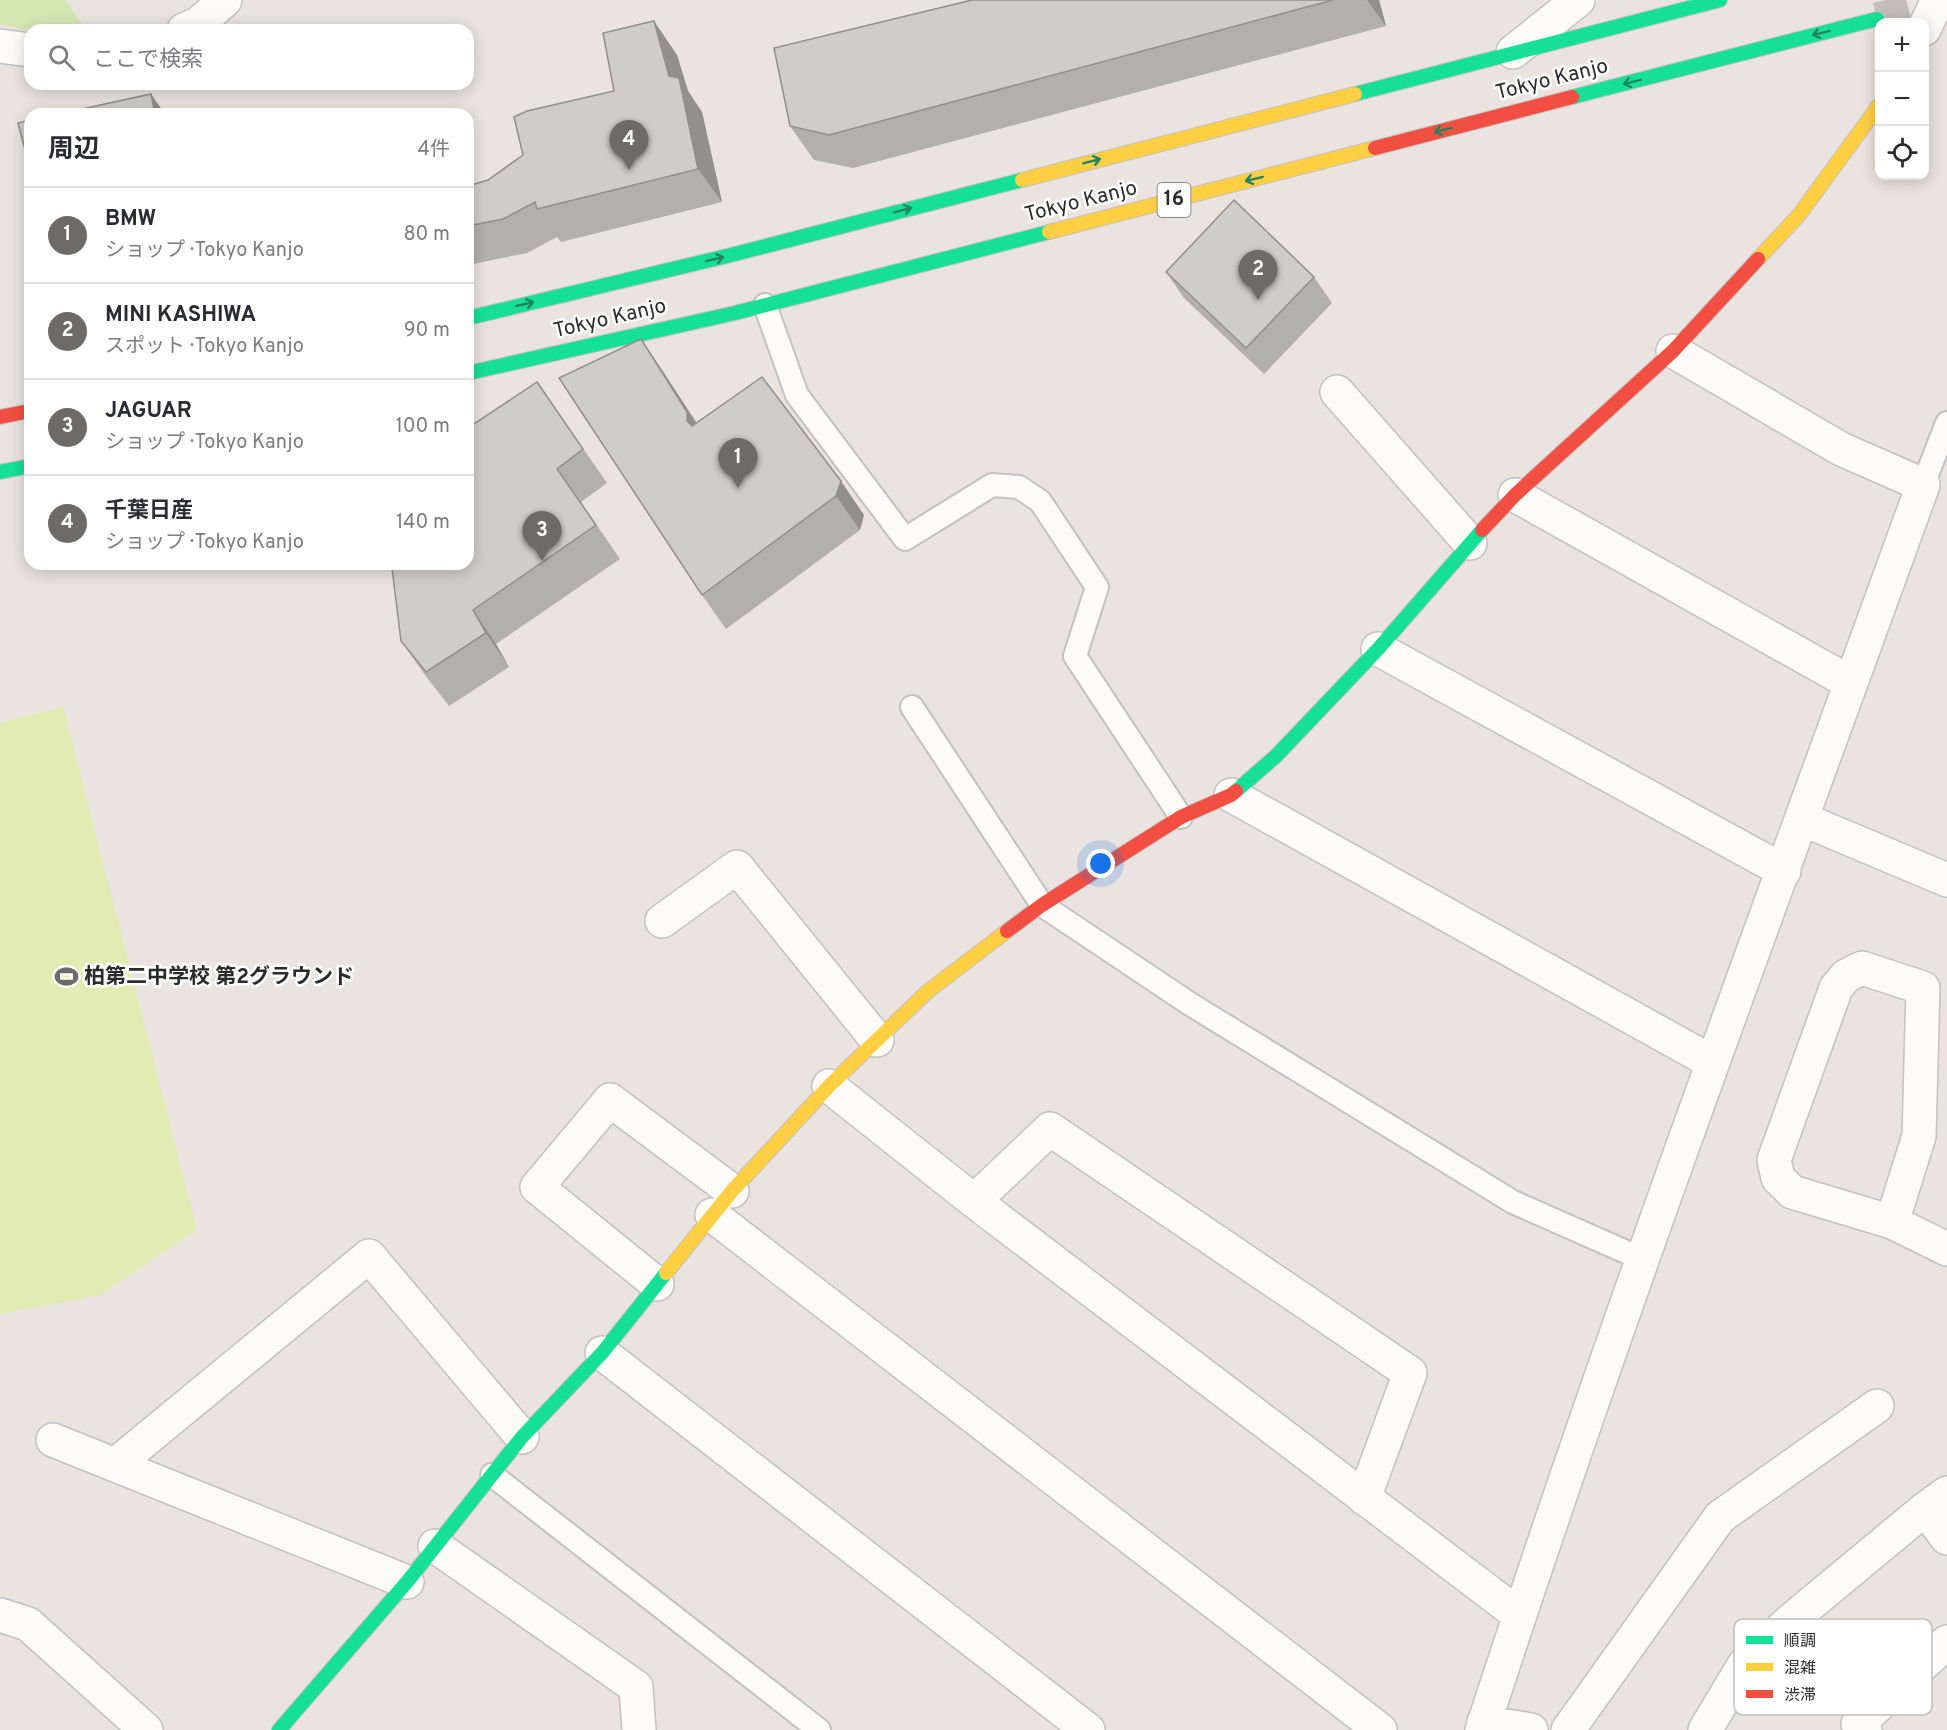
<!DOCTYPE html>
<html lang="ja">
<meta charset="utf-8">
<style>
body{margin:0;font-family:Overpass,"Noto Sans JP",sans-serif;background:#f7f7f7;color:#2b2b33}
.controls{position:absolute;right:18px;top:18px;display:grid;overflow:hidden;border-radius:12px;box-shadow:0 3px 15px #0003}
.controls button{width:54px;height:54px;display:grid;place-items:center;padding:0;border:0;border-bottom:2px solid #e1e1e2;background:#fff;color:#2b2b33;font:30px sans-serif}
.you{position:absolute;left:1101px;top:864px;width:21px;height:21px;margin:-15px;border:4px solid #fff;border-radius:50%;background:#1a73e8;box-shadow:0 0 0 9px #1a73e833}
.badge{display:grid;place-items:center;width:39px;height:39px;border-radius:50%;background:#6d6b69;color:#fff;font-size:20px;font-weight:700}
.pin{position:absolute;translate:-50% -50px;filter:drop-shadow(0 2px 3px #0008)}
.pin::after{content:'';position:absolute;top:32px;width:21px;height:18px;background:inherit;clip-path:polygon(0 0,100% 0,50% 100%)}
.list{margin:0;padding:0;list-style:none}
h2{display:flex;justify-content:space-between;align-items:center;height:78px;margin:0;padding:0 24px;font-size:26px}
h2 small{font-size:20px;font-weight:400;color:#7c7c81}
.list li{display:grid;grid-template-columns:39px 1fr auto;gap:18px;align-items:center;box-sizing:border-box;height:96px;padding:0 24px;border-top:2px solid #e1e1e2}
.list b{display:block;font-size:22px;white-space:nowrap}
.list p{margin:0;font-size:20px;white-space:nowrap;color:#7c7c81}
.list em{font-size:20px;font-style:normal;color:#7c7c81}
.icon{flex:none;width:33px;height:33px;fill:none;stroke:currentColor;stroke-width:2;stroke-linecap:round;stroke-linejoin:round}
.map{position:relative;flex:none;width:1947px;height:1730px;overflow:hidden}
.search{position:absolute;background:#fff;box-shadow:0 3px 15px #0003;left:24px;top:24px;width:450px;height:66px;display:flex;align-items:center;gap:15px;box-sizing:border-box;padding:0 21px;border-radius:18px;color:#7c7c81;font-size:22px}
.panel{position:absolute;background:#fff;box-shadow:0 3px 15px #0003;left:24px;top:108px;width:450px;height:462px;border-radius:18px}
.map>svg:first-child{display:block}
.green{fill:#d3e7b5}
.pitch{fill:#e2ebb2}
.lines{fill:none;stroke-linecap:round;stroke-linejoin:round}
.highway-tunnel{stroke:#c4bebb;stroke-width:33;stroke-dasharray:33 16;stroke-linecap:butt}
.lane-casing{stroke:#c3c1c1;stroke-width:26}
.street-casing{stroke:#c3c1c1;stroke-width:36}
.fast-casing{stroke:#c3c1c1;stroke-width:16}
.slow-casing{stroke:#c3c1c1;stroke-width:16}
.jam-casing{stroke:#c3c1c1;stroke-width:16}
.lane{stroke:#fcfbfa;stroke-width:22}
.street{stroke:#fcfbfa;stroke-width:33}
.fast{stroke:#16e098;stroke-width:14}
.slow{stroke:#ffcf43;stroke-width:14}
.jam{stroke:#f24e42;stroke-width:14}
.wall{fill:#b3afad}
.shaded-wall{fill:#928f8d}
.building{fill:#d0ccc9;stroke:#928f8d;stroke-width:1.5}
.oneway{stroke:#208561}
.labels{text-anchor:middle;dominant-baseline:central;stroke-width:5;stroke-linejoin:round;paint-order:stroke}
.shield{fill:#fff;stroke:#6a6a6a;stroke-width:1.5}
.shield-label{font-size:20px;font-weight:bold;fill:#2a2a2a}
.street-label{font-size:21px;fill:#2a2a2a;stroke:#fff}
.poi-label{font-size:21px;font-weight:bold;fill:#2a2a2a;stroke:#fff;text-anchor:start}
.key{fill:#fff;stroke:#bfbfbf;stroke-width:1.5}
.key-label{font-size:16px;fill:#2a2a2a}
</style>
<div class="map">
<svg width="1947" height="1730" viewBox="0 0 1947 1730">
<rect width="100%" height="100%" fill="#eae3df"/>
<path class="green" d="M 0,0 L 66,0 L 85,29 L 27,30 L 0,24 Z"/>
<path class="pitch" d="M 63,707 L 197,1230 L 100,1295 L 0,1314 L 0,723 Z"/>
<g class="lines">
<path class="highway-tunnel" d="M 1877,19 L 1947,1"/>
<defs>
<path id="lane" d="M 765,305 L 797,395 L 905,539 L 992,485 L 1019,487 L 1040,501 L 1097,587 L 1075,656 L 1181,817
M 1923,485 L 1947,423
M 912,707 L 1042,905 L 1190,1004 L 1513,1202 L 1642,1259
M 492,1475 L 819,1730"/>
<path id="street" d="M 1924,29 L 1938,0
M 184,30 L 198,24 L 225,0
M 0,46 L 30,50
M 1513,52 L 1578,0
M 1337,392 L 1470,543
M 1515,495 L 1851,683
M 1378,649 L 1784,871
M 1231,795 L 1712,1062
M 1802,819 L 1947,880
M 662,921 L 737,867 L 877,1040
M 829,1086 L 974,1201 L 1519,1615
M 974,1201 L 1050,1129 L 1410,1373 L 1364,1498
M 712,1215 L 1380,1730
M 1892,1222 L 1919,1136 L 1923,988 L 1862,968 L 1846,976 L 1836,988 L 1774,1160 L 1778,1178 L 1792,1192 L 1892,1222 L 1947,1249
M 657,1284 L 537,1187 L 610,1100 L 732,1191
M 602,1353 L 1088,1730
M 53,1440 L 407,1582
M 115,1465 L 369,1256 L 522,1437
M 1925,1509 L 1947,1538
M 435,1546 L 636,1687 L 639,1730
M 0,1615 L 28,1624 L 146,1730
M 1484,1722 L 1531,1730
M 1482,1730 C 1618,1311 1773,899 1923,485 L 1841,449 L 1673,351
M 1568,1730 L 1720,1517 L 1877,1406
M 1705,1730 L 1744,1665 L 1790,1621 L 1925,1509 L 1947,1493
M 1865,1730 L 1858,1724 L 1947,1642"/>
<path id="fast" d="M 1355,94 L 1720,0
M 1572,97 L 1877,19
M 468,318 L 727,256 L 1022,180
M 468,373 L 735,313 L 1049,232
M 0,472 L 30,466
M 1236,791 L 1276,756 L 1378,649 L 1482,530
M 279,1730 L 407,1582 L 522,1437 L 602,1353 L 666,1273"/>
<path id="slow" d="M 1022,180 L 1355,94
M 1049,232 L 1375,148
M 1758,259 L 1799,215 L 1880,104
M 666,1273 L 732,1191 L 829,1086 L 927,992 L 1007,931"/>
<path id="jam" d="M 1375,148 L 1572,97
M 0,417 L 30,411
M 1482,530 L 1515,495 L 1673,351 L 1758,259
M 1007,931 L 1042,905 L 1181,817 L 1231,795 L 1236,791"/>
</defs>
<use href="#lane" class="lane-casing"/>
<use href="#street" class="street-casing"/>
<use href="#fast" class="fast-casing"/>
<use href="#slow" class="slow-casing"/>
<use href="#jam" class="jam-casing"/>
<use href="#lane" class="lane"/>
<use href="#street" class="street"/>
<use href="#fast" class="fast"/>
<use href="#slow" class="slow"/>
<use href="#jam" class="jam"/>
</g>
<path class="wall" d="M 972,0 L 1379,0 L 1386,26 L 853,168 L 814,160 L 790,126 Z
M 677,55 L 688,91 L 702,112 L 722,202 L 561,242 L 557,237 L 527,253 L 468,265 L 468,186 L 488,180 L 614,91 Z
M 1166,272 L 1314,277 L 1332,303 L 1264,374 L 1184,298 Z
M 641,339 L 664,373 L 696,423 L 762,377 L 864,515 L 860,530 L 726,629 L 702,595 Z
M 537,382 L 607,483 L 581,502 L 620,559 L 496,644 L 509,667 L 449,706 L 425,675 L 401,641 L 468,564 Z"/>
<path class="shaded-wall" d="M 1367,0 L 1379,0 L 1386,26 Z
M 654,21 L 677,55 L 688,91 L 702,112 L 722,202 L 698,169 L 669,76 Z
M 151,94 L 165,114 L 155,114 Z
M 641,339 L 664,373 L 711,445 L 687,421 Z
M 841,481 L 864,515 L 860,530 L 836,496 Z
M 473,610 L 496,644 L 509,667 L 486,633 Z"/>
<path class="building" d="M 972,0 L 1333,0 L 829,135 L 790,126 L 774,48 Z
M 654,21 L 669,76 L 679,78 L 698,169 L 537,209 L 535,202 L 503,219 L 468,226 L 468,186 L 488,180 L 523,155 L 514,117 L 527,111 L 614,91 L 603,33 Z
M 151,94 L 155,114 L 59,114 Z
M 30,120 L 30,169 L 18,123 Z
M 1234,200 L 1314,277 L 1246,348 L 1166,272 Z
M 641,339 L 687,412 L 687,421 L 692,426 L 762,377 L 841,481 L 836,496 L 702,595 L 559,378 Z
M 537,382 L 583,449 L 557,469 L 596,525 L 473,610 L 486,633 L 426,672 L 401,641 L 392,568 L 399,564 L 468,564 L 468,428 Z"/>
<defs><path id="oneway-shaft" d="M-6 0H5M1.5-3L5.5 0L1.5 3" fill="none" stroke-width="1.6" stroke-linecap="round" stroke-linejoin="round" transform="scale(1.5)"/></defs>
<g class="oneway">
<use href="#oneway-shaft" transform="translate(1821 33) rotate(166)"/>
<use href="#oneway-shaft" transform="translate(1632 82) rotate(166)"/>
<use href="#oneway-shaft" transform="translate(1443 130) rotate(166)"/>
<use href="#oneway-shaft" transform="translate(1092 161) rotate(-15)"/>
<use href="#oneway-shaft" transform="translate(1254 179) rotate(166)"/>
<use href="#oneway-shaft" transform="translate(903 210) rotate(-15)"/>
<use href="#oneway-shaft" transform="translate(715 259) rotate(-13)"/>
<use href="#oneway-shaft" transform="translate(525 304) rotate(-13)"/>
</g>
<defs>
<symbol id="stadium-bare" viewBox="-9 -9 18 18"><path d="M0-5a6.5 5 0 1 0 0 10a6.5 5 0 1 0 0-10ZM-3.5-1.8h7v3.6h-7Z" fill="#6d6b69" stroke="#fff" stroke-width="2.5" paint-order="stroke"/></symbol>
</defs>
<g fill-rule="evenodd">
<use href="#stadium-bare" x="50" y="960" width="33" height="33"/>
</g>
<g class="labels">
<rect class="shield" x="1157.5" y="183" width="33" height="34" rx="4.5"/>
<g class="shield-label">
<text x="1174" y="200">16</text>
</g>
<g class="street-label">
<text transform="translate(1552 80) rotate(-14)">Tokyo Kanjo</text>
<text transform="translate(1081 202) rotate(-14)">Tokyo Kanjo</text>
<text transform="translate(610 319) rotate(-13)">Tokyo Kanjo</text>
</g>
<g class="poi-label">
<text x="84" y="977">柏第二中学校 第2グラウンド</text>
</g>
</g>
<rect x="1734" y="1619" width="198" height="96" rx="9" class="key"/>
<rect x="1746" y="1636" width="27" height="8" fill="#16e098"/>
<rect x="1746" y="1663" width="27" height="8" fill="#ffcf43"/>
<rect x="1746" y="1690" width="27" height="8" fill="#f24e42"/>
<g class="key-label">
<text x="1784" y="1646">順調</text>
<text x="1784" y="1673">混雑</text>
<text x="1784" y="1700">渋滞</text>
</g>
</svg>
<div class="controls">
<button>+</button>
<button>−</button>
<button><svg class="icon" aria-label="locate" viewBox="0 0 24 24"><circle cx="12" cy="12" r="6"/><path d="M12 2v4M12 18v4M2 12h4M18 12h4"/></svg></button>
</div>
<div class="you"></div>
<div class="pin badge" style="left:738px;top:488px">1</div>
<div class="pin badge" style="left:1258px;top:300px">2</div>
<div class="pin badge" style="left:542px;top:561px">3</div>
<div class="pin badge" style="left:629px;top:170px">4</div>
<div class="search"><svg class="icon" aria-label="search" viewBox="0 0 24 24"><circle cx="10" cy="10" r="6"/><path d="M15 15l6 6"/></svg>ここで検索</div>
<section class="panel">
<h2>周辺<small>4件</small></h2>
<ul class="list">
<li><span class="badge">1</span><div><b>BMW</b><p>ショップ · Tokyo Kanjo</p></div><em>80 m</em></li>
<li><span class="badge">2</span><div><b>MINI KASHIWA</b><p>スポット · Tokyo Kanjo</p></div><em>90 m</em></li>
<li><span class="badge">3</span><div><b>JAGUAR</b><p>ショップ · Tokyo Kanjo</p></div><em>100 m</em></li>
<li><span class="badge">4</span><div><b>千葉日産</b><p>ショップ · Tokyo Kanjo</p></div><em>140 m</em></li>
</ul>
</section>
</div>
